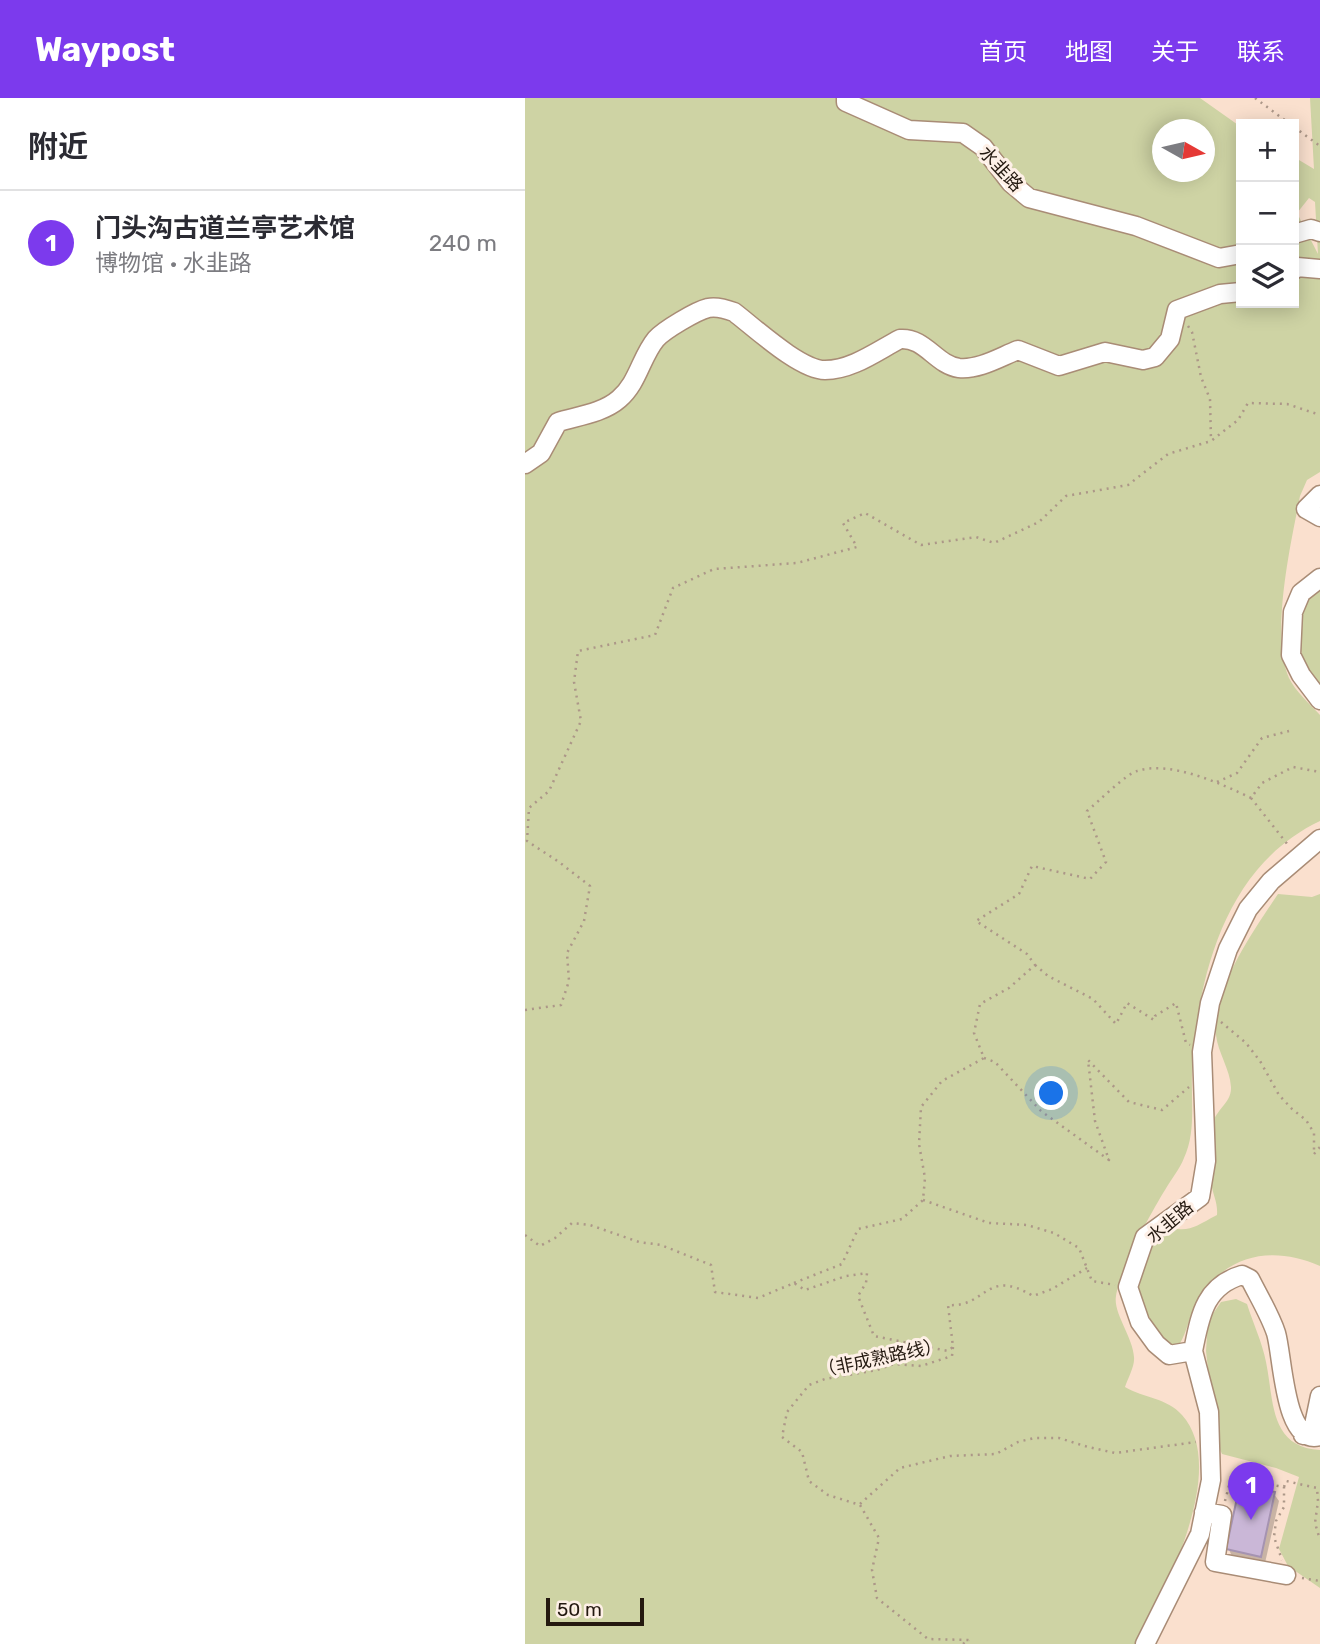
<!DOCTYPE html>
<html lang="zh">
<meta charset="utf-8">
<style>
body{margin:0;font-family:Rubik,"Noto Sans SC",sans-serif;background:#f7f7f7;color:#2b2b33}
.controls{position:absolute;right:21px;top:21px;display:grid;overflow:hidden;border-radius:0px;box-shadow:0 4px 18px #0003}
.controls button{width:63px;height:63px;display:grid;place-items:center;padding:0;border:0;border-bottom:2px solid #e1e1e2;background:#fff;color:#2b2b33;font:35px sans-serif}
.compass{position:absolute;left:627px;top:21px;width:63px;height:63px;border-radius:50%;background:#fff;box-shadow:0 4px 18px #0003;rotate:98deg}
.scale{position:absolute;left:21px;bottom:18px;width:98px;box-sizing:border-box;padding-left:7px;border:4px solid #241910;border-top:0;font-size:19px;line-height:24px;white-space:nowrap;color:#241910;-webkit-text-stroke:5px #fef0e7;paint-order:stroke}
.you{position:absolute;left:527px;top:996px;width:24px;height:24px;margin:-18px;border:5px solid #fff;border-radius:50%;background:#1a73e8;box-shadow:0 0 0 10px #1a73e833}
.badge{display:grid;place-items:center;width:46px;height:46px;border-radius:50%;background:#7c3aed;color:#fff;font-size:23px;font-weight:700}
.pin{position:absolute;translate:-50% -58px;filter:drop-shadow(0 2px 4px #0008)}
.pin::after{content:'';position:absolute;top:37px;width:24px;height:21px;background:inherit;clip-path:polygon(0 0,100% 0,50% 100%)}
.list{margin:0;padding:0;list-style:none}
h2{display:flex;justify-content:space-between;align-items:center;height:91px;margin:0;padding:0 28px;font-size:30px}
h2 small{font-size:23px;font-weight:400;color:#7c7c81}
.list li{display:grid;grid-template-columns:46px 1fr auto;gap:21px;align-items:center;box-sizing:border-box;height:105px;padding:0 28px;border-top:2px solid #e1e1e2}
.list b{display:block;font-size:26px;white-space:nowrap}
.list p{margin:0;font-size:23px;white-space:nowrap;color:#7c7c81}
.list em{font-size:23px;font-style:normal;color:#7c7c81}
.icon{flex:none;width:38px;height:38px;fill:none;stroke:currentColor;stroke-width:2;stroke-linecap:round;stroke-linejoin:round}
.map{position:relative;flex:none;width:795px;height:1546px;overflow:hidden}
header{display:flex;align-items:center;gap:42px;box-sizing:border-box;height:98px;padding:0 35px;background:#7c3aed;color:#fff}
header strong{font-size:33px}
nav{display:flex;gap:38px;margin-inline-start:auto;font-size:24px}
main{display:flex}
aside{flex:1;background:#fff}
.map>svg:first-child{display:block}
.green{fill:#ced3a4;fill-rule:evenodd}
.shadow{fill:#0003}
.building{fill:#cab7d7;stroke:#a593b1;stroke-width:2}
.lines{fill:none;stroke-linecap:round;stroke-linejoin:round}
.minor-casing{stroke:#a98c76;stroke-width:21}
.path{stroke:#ac9788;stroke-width:2.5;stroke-dasharray:2 5;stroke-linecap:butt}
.minor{stroke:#fff;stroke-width:18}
.labels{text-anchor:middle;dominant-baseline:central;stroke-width:6;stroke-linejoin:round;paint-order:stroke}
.street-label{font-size:18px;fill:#241910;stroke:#fef0e7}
</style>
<header>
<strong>Waypost</strong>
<nav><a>首页</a><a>地图</a><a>关于</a><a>联系</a></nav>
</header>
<main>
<aside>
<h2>附近<small></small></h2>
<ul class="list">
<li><span class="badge">1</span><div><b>门头沟古道兰亭艺术馆</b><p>博物馆 · 水韭路</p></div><em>240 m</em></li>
</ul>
</aside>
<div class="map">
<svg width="795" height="1546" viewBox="0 0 795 1546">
<rect width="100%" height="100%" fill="#fae0ce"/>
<path class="green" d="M 0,0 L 675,0 L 716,29 L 716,205 L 769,205 L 769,59 L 789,71 L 785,0 L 795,0 L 795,374 L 782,382 L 775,398 C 766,445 745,536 764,580 C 770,593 785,606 795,617 L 795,723 C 700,768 672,879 667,976 C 666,1003 671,1035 659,1060 C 655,1071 646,1081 640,1092 C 625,1116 595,1172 591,1198 C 588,1215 608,1239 609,1259 C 610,1268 603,1280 600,1289 C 619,1300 642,1300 657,1317 C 705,1371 639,1491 615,1546 L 0,1546 ZM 638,32 L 680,32 L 680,74 L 638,74 ZM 784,100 L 790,104 L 793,156 L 772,115 Z
M 795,492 L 795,591 C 790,584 784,576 780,567 C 772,545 770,504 795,492 Z
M 753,796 L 787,799 L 795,796 L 795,1168 C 747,1147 701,1156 673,1202 C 664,1216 663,1233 654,1247 L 645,1250 L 623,1220 L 612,1196 L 626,1134 L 635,1127 C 664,1136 667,1130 692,1117 C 693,1105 688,1097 686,1085 C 682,1067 684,1044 688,1026 C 690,1012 707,1005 706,989 C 705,971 693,955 691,937 C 686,892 729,832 753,796 Z
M 711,1201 L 722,1206 C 728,1225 737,1244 741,1264 C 749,1302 744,1349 795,1352 L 795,1490 L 763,1468 L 754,1451 L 774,1379 L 751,1370 L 697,1356 L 691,1343 L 681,1253 L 683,1223 L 696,1204 Z"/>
<path class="shadow" d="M 749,1396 L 754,1403 L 740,1465 L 707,1458 L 703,1450 Z"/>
<path class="building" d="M 715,1386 L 750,1394 L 736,1459 L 701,1451 Z"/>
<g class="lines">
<defs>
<path id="minor" d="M 321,0 L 321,4 L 384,32 L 438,35 L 458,49 L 486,85 L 504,100 L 611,128 L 694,160 L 716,156
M 769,136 L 786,131 L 795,134
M 769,172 L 772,169 L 795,171
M 0,366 L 16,355 L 33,324 C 53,318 78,315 94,301 C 113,285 116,259 131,241 C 139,232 171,213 183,210 C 192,208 201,211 209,214 C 230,230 275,272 300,272 C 327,272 352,253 375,241 C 400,239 411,267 434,270 C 454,272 475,259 493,252 L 534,268 L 580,254 L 618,262 L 630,259 L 645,241 L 652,212 L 695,196 L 716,194
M 795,397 L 781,411 L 795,419
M 795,480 L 776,495 L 768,514 L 766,557 L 776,577 L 795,602
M 795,741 L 746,783 L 723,811 L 703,851 L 685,905 L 677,954 L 681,1063 L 675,1099 L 620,1139 L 603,1189 L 615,1224 L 631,1246 L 644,1257 L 668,1253 C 675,1219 679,1188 717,1177 L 725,1181 C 734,1199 745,1217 751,1235 C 758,1258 759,1349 795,1338
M 778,1337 L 789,1327 L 795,1298
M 679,1414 L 697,1417 L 690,1464 L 761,1477
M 620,1546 L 675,1436 L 686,1382 L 684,1314 L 668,1253"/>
</defs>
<use href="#minor" class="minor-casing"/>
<path class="path" d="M 730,0 L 765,26
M 769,29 L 795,48
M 663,228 L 667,234 L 676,279 L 685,301 L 686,343
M 692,684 L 712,675 L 737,640 L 764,633
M 726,700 L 763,747
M 510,867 L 523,878 L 568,901 L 591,926 L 602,905 L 629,922 L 630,918 L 651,905 L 661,945 L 665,947
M 0,912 L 36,907 L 44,883 L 42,855 L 59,823 L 65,788 L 34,764 L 2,743 L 4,710 L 24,693 L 56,623 L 49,584 L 53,553 L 130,537 L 148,490 L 189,471 L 272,465 L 332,449 L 318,425 L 340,415 L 396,447 L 451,439 L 469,445 L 514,424 L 541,398 L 603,387 L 643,356 L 686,343 L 713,322 L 723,305 L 762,306 L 795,317
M 696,924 L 721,945 L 735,963 L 754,997 L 767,1011 L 781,1022 L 789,1035 L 789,1056
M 459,960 L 470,964 L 516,1013 L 584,1062 L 570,1023 L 563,962 L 604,1004 L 637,1012 L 664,989
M 789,1056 L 795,1049
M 398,1102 L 464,1125 L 502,1127 L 529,1135 L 554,1150 L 567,1183 L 590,1187
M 0,1137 L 15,1148 L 30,1140 L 47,1125 L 65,1127 L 114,1144 L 136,1147 L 186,1167 L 190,1194 L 233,1200 L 269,1185 L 280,1192 L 321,1178 L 342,1175 L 341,1185 L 333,1198 L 349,1238 L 423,1253 L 428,1249 L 423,1207 C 462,1210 460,1169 508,1198 L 527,1191 L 562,1170
M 269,1185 L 317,1166 L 333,1131 L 377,1121 L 398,1102 L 400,1080 L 394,1046 L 396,1009 L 417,983 L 459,960 L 449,935 L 455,906 L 484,890 L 510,867 L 502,856 L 451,823 L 494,796 L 507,768 L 565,781 L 581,764 L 562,713 C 573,704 601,676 612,673 C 645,662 697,686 726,700 L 737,685 L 768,669 L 795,674
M 428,1249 L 427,1258 L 396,1268 L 369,1266 L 352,1272 L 300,1281 L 284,1287 L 262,1314 L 257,1339 L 277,1354 L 284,1383 L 303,1397 L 335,1407 L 354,1440 L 347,1472 L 352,1500 L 403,1541 L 444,1542
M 759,1389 L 761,1383 L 792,1390 L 793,1403 L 790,1425 L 795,1442
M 700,1403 L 706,1380 L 759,1389 L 759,1409 L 751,1423 L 749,1439 L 757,1462
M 335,1406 L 375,1370 L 425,1358 L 471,1356 L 493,1344 L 509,1340 L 534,1340 L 563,1349 L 590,1355 L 671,1344
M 777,1480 L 795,1483
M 438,1546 L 444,1542"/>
<use href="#minor" class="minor"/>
</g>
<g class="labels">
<g class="street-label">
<text transform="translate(476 71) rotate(47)">水韭路</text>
<text transform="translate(645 1124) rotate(-40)">水韭路</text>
<text transform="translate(355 1260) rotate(-12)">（非成熟路线）</text>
</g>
</g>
</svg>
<div class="controls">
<button>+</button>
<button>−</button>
<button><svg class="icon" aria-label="layers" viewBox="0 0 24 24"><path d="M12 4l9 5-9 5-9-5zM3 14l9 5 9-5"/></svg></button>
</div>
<svg class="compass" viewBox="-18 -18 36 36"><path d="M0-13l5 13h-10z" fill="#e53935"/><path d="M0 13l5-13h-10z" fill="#7c7c81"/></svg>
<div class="scale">50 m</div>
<div class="you"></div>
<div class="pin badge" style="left:726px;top:1422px">1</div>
</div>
</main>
